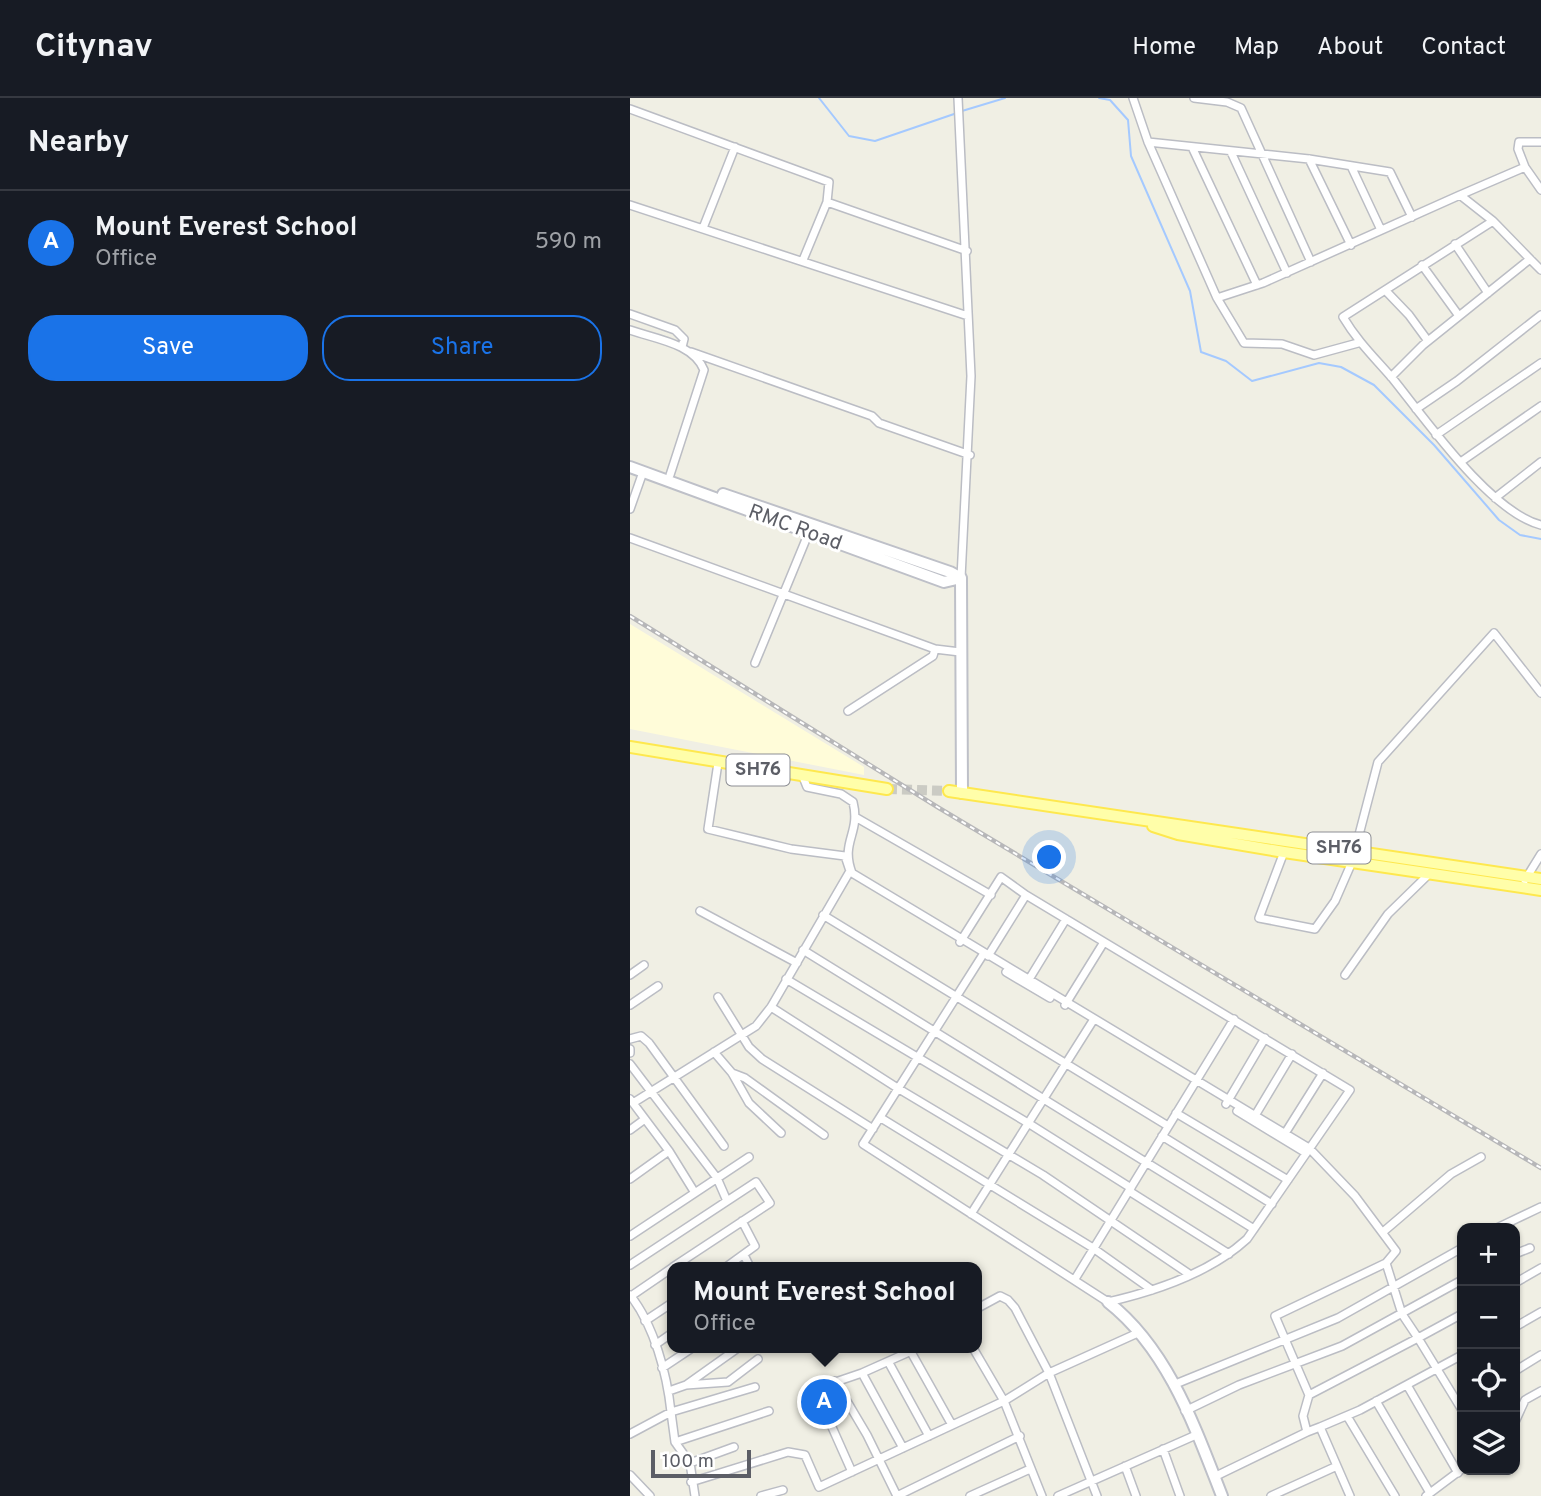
<!DOCTYPE html>
<meta charset="utf-8">
<style>
body{margin:0;font-family:Overpass,sans-serif;background:#242831;color:#f1f3f6}
.controls{position:absolute;right:21px;bottom:21px;display:grid;overflow:hidden;border-radius:14px;box-shadow:0 2px 5px #0004}
.controls button{width:63px;height:63px;display:grid;place-items:center;padding:0;border:0;border-bottom:2px solid #363941;background:#171b24;color:#f1f3f6;font:35px sans-serif}
.scale{position:absolute;left:21px;bottom:18px;width:100px;box-sizing:border-box;padding-left:7px;border:4px solid #5c5e66;border-top:0;font-size:19px;line-height:24px;white-space:nowrap;color:#5c5e66;-webkit-text-stroke:5px #fff;paint-order:stroke}
.you{position:absolute;left:420px;top:760px;width:24px;height:24px;margin:-18px;border:5px solid #fff;border-radius:50%;background:#1a73e8;box-shadow:0 0 0 10px #1a73e833}
.badge{display:grid;place-items:center;width:46px;height:46px;border-radius:50%;background:#1a73e8;color:#fff;font-size:23px;font-weight:700}
.pin{position:absolute;translate:-50% -50%;border:4px solid #fff;box-shadow:0 2px 7px #0006}
.popup{position:absolute;left:37px;top:1164px;width:315px;height:91px;box-sizing:border-box;display:grid;place-content:center;border-radius:14px;background:#171b24;filter:drop-shadow(0 2px 5px #0005);font-size:23px;white-space:nowrap;color:#9ea1a6}
.popup b{font-size:26px;color:#f1f3f6}
.popup::after{content:'';position:absolute;left:50%;top:100%;margin-left:-14px;border:14px solid transparent;border-top-color:#171b24}
.list{margin:0;padding:0;list-style:none}
h2{display:flex;justify-content:space-between;align-items:center;height:91px;margin:0;padding:0 28px;font-size:30px}
h2 small{font-size:23px;font-weight:400;color:#9ea1a6}
.list li{display:grid;grid-template-columns:46px 1fr auto;gap:21px;align-items:center;box-sizing:border-box;height:105px;padding:0 28px;border-top:2px solid #363941}
.list b{display:block;font-size:26px;white-space:nowrap}
.list p{margin:0;font-size:23px;white-space:nowrap;color:#9ea1a6}
.list em{font-size:23px;font-style:normal;color:#9ea1a6}
.actions{display:flex;gap:14px;padding:21px 28px}
.actions a{flex:1;padding:16px 0;border:2px solid #1a73e8;border-radius:28px;text-align:center;font-size:24px;color:#1a73e8}
.actions .main{background:#1a73e8;color:#fff}
.icon{flex:none;width:38px;height:38px;fill:none;stroke:currentColor;stroke-width:2;stroke-linecap:round;stroke-linejoin:round}
.map{position:relative;flex:none;width:911px;height:1398px;overflow:hidden}
header{display:flex;align-items:center;gap:42px;box-sizing:border-box;height:98px;padding:0 35px;background:#171b24;border-bottom:2px solid #363941}
header strong{font-size:33px}
nav{display:flex;gap:38px;margin-inline-start:auto;font-size:24px}
main{display:flex}
aside{flex:1;background:#171b24}
.map>svg:first-child{display:block}
.commercial{fill:#fffcd9}
.lines{fill:none;stroke-linecap:round;stroke-linejoin:round}
.stream{stroke:#a4c9ff;stroke-width:2}
.primary-tunnel{stroke:#cbcbc4;stroke-width:10;stroke-dasharray:10 5;stroke-linecap:butt}
.street-casing{stroke:#bbbdc4;stroke-width:10}
.secondary-casing{stroke:#bec0c8;stroke-width:14}
.primary-casing{stroke:#fee84e;stroke-width:14}
.street{stroke:#fff;stroke-width:7}
.secondary{stroke:#fff;stroke-width:10}
.primary{stroke:#fffea9;stroke-width:10}
.rail-casing{stroke:#b7b7b9;stroke-width:4.5}
.rail{stroke:#fff;stroke-width:2;stroke-dasharray:5;stroke-linecap:butt}
.labels{text-anchor:middle;dominant-baseline:central;stroke-width:6;stroke-linejoin:round;paint-order:stroke}
.shield{fill:#fff;stroke:#8d8e94;stroke-width:2}
.shield-label{font-size:19px;font-weight:bold;fill:#5c5e66}
.street-label{font-size:21px;fill:#5c5e66;stroke:#fff}
</style>
<header>
<strong>Citynav</strong>
<nav><a>Home</a><a>Map</a><a>About</a><a>Contact</a></nav>
</header>
<main>
<aside>
<h2>Nearby<small></small></h2>
<ul class="list">
<li><span class="badge">A</span><div><b>Mount Everest School</b><p>Office</p></div><em>590 m</em></li>
</ul>
<div class="actions"><a class="main">Save</a><a>Share</a></div>
</aside>
<div class="map">
<svg width="911" height="1398" viewBox="0 0 911 1398">
<rect width="100%" height="100%" fill="#f0efe4"/>
<path class="commercial" d="M 0,526 L 234,669 L 234,677 L 0,631 Z"/>
<g class="lines">
<path class="stream" d="M 189,0 L 219,38 L 245,43 L 327,15
M 469,0 L 480,2 L 498,22 L 501,58 L 560,193 L 571,254 L 596,263 L 622,283 L 689,265 L 711,269 L 744,287 L 804,347 L 869,422 L 890,437 L 911,441
M 332,13 L 375,0"/>
<path class="primary-tunnel" d="M 257,691 L 319,693"/>
<defs>
<path id="street" d="M 328,0 L 341,278 L 331,480
M 503,0 L 518,44 L 587,200
M 564,0 L 597,4 L 611,10 L 681,164
M 0,11 L 199,84 L 197,104 L 173,162
M 518,44 L 679,61 L 760,74 L 782,119
M 562,49 L 627,187
M 601,54 L 657,175
M 679,61 L 721,147
M 721,68 L 751,132
M 895,69 L 888,51 L 889,44 L 911,44
M 197,104 L 337,153
M 0,107 L 338,218
M 863,123 L 830,97 L 895,69 L 911,92
M 73,130 L 105,49
M 825,146 L 858,195
M 900,161 L 911,172
M 792,167 L 829,218
M 756,193 L 779,217 L 798,243
M 0,216 L 45,232 L 54,241 L 52,249
M 0,232 C 25,241 63,245 74,272 L 40,377
M 728,245 L 684,257 L 652,246 L 614,245 L 587,200 L 633,185 L 830,97
M 61,254 L 242,318 L 249,325 L 340,357
M 761,279 L 793,247 L 900,161 L 863,123 L 713,219 C 728,244 744,259 763,281 C 796,322 860,414 911,427
M 786,311 L 827,283 L 911,217
M 806,337 L 911,265
M 832,363 L 911,308
M 865,400 L 911,364
M 0,411 L 13,374
M 0,440 L 305,551 L 330,554
M 125,565 L 179,434
M 218,613 L 303,558 L 305,551
M 173,679 L 177,689 L 211,696 L 223,704 C 231,736 210,743 222,775 L 332,841 L 371,779 L 396,797 L 720,992 L 617,1141 C 580,1175 526,1193 478,1204 L 233,1046 L 354,855
M 227,720 L 361,797
M 725,752 L 748,664 L 864,535 L 911,595
M 654,754 L 629,820 L 685,831 L 705,803 L 722,764
M 895,782 L 911,756
M 70,813 L 167,865
M 193,817 L 538,1028
M 330,844 L 332,841 L 679,1050 L 725,1098 L 766,1153 L 756,1165 L 772,1216 L 788,1240 L 832,1216
M 173,852 L 624,1131
M 358,858 L 396,797
M 376,874 L 420,900
M 0,877 L 14,867
M 715,877 L 758,816 L 799,776
M 156,881 L 398,1025 L 501,1090
M 398,883 L 436,821
M 88,899 L 119,949 L 132,961 L 243,1031
M 0,907 L 28,888
M 435,907 L 474,844
M 141,909 L 269,991 L 413,1077 L 559,1176
M 0,941 L 11,938 L 19,945 L 94,1048
M 0,951 L 0,955
M 84,954 L 102,975 L 119,1005 L 151,1035
M 0,966 L 87,1080 L 97,1103
M 102,975 L 115,980 L 194,1037
M 0,1001 L 3,1005 L 126,928 L 141,909 L 220,773 L 215,758 L 161,751 L 78,731 L 88,665
M 596,1006 L 635,940
M 607,1013 L 676,1055
M 546,1015 L 658,1082
M 251,1020 L 463,1150 L 522,1192
M 623,1021 L 662,956
M 0,1032 L 15,1021
M 654,1037 L 693,975
M 532,1038 L 642,1106
M 39,1053 L 65,1095
M 0,1081 L 39,1053 L 3,1005
M 499,1093 L 599,1156
M 341,1116 L 464,921
M 867,1130 L 911,1109
M 753,1134 L 821,1076 L 851,1059
M 0,1138 L 119,1059
M 885,1156 L 900,1150
M 114,1157 L 120,1169
M 0,1167 L 126,1084 L 140,1105 L 43,1169
M 96,1169 L 125,1148 L 112,1123
M 445,1181 L 604,921
M 885,1185 L 911,1170
M 0,1197 C 24,1227 37,1276 41,1314 L 0,1336
M 1,1198 L 42,1170
M 346,1211 L 370,1198 L 378,1202 L 385,1210 L 419,1275 L 467,1398
M 15,1223 L 42,1205
M 885,1229 L 911,1214
M 25,1247 L 42,1235
M 343,1250 L 374,1303 L 419,1275 L 510,1234
M 281,1254 L 322,1327
M 259,1265 L 299,1338
M 32,1270 L 62,1250
M 885,1273 L 911,1257
M 205,1283 L 237,1337 L 267,1398
M 56,1287 L 108,1250
M 543,1287 L 708,1220 L 832,1150
M 777,1287 L 828,1375
M 39,1293 L 56,1287 L 98,1284 L 128,1261
M 679,1297 L 645,1218 L 756,1165
M 746,1303 L 800,1395
M 555,1313 L 609,1287 L 712,1248 L 832,1182
M 717,1318 L 765,1398
M 885,1324 L 895,1302 L 911,1293
M 690,1329 L 730,1312 L 832,1257
M 677,1334 L 690,1329 L 720,1398
M 45,1344 L 139,1313
M 273,1350 L 232,1275 L 288,1250
M 533,1351 L 550,1398
M 60,1365 L 104,1349
M 495,1368 L 506,1398
M 222,1374 L 185,1291 L 232,1275
M 0,1377 L 20,1398
M 584,1379 L 677,1334 L 673,1318 L 679,1297 L 788,1240 L 832,1312
M 61,1384 L 158,1354 L 175,1357 L 189,1389 L 374,1303 L 412,1398
M 65,1398 L 60,1365 L 45,1344 L 41,1314 L 125,1289
M 131,1398 L 153,1392
M 267,1398 L 390,1338
M 340,1398 L 400,1371
M 428,1398 L 566,1337
M 641,1398 L 707,1368
M 796,1398 L 832,1371"/>
<path id="secondary" d="M 0,369 L 314,484 L 331,480
M 93,396 L 320,474 L 331,480
M 331,480 L 332,695
M 478,1204 C 538,1251 565,1329 592,1398"/>
<path id="primary" d="M 0,649 L 257,691
M 319,693 L 911,781
M 523,728 L 548,736 L 654,754 L 911,792"/>
</defs>
<use href="#street" class="street-casing"/>
<use href="#secondary" class="secondary-casing"/>
<use href="#primary" class="primary-casing"/>
<use href="#street" class="street"/>
<use href="#secondary" class="secondary"/>
<use href="#primary" class="primary"/>
<defs>
<path id="rail" d="M 0,518 L 309,710 L 911,1070"/>
</defs>
<use href="#rail" class="rail-casing"/>
<use href="#rail" class="rail"/>
</g>
<g class="labels">
<g class="shield">
<rect x="96.5" y="656.5" width="63" height="31" rx="5"/>
<rect x="677.5" y="734.5" width="63" height="31" rx="5"/>
</g>
<g class="shield-label">
<text x="128" y="672">SH76</text>
<text x="709" y="750">SH76</text>
</g>
<g class="street-label">
<text transform="translate(165 430) rotate(20)">RMC Road</text>
</g>
</g>
</svg>
<div class="controls">
<button>+</button>
<button>−</button>
<button><svg class="icon" aria-label="locate" viewBox="0 0 24 24"><circle cx="12" cy="12" r="6"/><path d="M12 2v4M12 18v4M2 12h4M18 12h4"/></svg></button>
<button><svg class="icon" aria-label="layers" viewBox="0 0 24 24"><path d="M12 4l9 5-9 5-9-5zM3 14l9 5 9-5"/></svg></button>
</div>
<div class="scale">100 m</div>
<div class="you"></div>
<div class="pin badge" style="left:194px;top:1304px">A</div>
<div class="popup"><b>Mount Everest School</b>Office</div>
</div>
</main>
